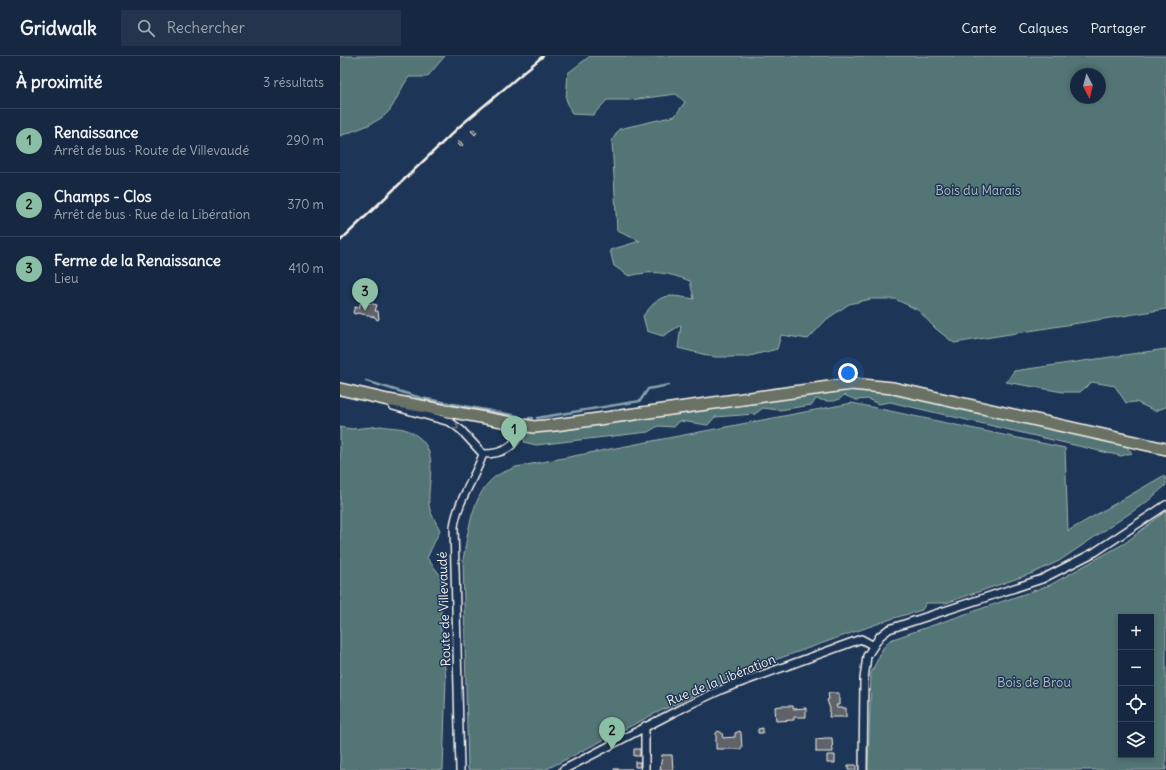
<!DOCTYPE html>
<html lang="fr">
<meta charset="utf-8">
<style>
body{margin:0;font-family:Delius,sans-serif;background:#23344c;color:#f1f3f6}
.controls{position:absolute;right:12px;bottom:12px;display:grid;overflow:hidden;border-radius:0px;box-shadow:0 2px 6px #0003}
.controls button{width:36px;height:36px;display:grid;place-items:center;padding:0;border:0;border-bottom:1px solid #35445a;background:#162841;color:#f1f3f6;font:20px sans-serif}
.compass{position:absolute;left:730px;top:12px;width:36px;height:36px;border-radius:50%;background:#162841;box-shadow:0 2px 6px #0003;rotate:173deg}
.you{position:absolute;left:508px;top:317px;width:14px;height:14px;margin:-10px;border:3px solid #fff;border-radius:50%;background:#1a73e8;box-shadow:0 0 0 6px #1a73e833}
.badge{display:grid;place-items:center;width:26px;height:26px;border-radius:50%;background:#8abfa5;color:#111;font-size:13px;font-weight:700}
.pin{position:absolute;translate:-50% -33px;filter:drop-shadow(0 1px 2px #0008)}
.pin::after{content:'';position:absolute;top:21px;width:14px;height:12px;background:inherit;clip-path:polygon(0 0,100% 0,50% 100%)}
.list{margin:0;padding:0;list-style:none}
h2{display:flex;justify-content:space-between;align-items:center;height:52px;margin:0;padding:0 16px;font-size:17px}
h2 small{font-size:13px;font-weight:400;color:#9ea6b1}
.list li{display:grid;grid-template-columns:26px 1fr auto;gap:12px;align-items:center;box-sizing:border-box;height:64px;padding:0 16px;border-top:1px solid #35445a}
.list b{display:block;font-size:15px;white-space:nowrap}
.list p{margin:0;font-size:13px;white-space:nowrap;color:#9ea6b1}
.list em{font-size:13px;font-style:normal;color:#9ea6b1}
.icon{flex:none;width:22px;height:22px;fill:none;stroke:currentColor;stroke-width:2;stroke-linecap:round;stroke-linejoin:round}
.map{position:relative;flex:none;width:826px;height:714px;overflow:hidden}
header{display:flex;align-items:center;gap:24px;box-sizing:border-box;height:56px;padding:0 20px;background:#162841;border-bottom:1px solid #35445a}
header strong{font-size:19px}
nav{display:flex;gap:22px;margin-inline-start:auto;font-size:14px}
.search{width:280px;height:36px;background:#23344c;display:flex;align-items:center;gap:10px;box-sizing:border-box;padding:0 14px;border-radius:0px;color:#9ea6b1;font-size:15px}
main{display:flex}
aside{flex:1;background:#162841}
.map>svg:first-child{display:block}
.green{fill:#527475;stroke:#a3b2ae;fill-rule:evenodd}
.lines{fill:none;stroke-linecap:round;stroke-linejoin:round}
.stream{stroke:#88a1ad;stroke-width:2.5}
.building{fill:#5e6269;stroke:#f4f1e8}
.minor-casing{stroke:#f4f1e8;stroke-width:10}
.primary-casing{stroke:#f4f1e8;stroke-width:14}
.minor{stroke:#1d3557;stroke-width:7}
.primary{stroke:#6a7165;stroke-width:11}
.rail{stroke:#f4f1e8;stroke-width:2.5}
.oneway{stroke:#68778a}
.labels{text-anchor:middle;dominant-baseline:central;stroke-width:3;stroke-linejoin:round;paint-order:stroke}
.park-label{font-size:13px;fill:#b3bfba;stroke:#1d3557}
.street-label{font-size:13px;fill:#f4f1e8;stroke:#1d3557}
</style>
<header>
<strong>Gridwalk</strong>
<div class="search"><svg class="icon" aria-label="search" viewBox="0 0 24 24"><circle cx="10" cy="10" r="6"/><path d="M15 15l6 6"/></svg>Rechercher</div>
<nav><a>Carte</a><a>Calques</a><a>Partager</a></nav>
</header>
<main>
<aside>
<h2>À proximité<small>3 résultats</small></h2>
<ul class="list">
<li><span class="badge">1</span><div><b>Renaissance</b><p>Arrêt de bus · Route de Villevaudé</p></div><em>290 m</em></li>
<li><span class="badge">2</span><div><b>Champs - Clos</b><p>Arrêt de bus · Rue de la Libération</p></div><em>370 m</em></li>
<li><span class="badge">3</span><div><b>Ferme de la Renaissance</b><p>Lieu</p></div><em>410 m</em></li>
</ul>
</aside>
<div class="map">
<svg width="826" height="714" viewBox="0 0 826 714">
<rect width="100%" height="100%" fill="#1d3557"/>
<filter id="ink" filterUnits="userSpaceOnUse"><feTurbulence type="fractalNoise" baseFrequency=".025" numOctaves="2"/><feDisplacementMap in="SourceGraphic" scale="8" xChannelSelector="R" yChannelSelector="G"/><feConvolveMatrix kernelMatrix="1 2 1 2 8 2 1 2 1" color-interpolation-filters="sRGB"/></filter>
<g filter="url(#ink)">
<path class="green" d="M 0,0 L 105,0 L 87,21 L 69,21 C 61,31 57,44 50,54 C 40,67 15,74 0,80 Z
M 250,0 L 826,0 L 826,253 L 614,287 L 596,273 L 578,254 L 555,243 L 531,243 L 509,248 L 487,263 L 468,283 L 441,279 L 437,293 L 406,301 L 375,301 L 338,292 L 341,269 L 323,280 L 307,275 L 303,260 C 321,237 325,238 354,243 L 350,225 C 326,216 314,214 289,220 L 274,210 L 270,194 L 300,185 L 277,175 L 272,85 L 279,73 L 335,60 L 345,46 L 336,38 L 290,44 L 267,44 L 253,59 L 232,58 L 226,43 L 228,17 ZM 736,18 L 760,18 L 760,42 L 736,42 Z
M 826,293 L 826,351 L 815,355 L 796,346 L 786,347 L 775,330 L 752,326 L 740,336 L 723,336 L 666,326 L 674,315 Z
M 517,333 L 550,335 L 785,389 L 792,397 L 781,400 L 550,346 L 538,348 L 528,343 L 516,344 L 504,339 C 497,348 486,345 476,343 L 472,349 L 439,354 L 423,352 L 415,358 L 375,361 L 368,369 L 340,365 L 334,371 L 318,370 L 308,376 L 196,389 L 184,386 L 184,380 L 191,375 L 211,375 L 495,334 Z
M 512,347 L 725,392 L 728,475 L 823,420 L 826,422 L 826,429 L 808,445 L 719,505 L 693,517 L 606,547 L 586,547 L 582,554 L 554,562 L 412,612 L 314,658 L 205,714 L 128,714 L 123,504 C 128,477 132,437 156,420 C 162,416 170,414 176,411 Z
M 41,370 C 50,372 64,371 71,376 C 102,393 87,421 89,449 C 90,457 96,466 100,474 L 87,502 L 104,524 L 100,565 L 106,622 L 103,714 L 0,714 L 0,371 L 12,373 Z
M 826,455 L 826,714 L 528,714 L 531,617 L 543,592 L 550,584 L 710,529 L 785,487 ZM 781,561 L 811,561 L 811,699 L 781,699 Z"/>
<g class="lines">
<path class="stream" d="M 26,325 L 81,342 L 178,360
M 189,362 L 192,362
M 197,362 L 300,345 L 308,333 L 329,329"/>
</g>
<path class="building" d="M 134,73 L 137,76 L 135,79 L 131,75 Z
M 120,85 L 123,89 L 121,91 L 117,87 Z
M 21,245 L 37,249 L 35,255 L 38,255 L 39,263 L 37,264 L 35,261 L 18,257 L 14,258 L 13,256 L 15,251 L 19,252 Z
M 488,637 L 499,637 L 499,649 L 496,649 L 497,652 L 506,652 L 506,661 L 489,661 L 490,653 L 487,644 L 489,643 Z
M 441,650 L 453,650 L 453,653 L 466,652 L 466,661 L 454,661 L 454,664 L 436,665 L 435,651 Z
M 423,672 L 423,677 L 418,677 L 418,673 Z
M 378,675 L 382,677 L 383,682 L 395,681 L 395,677 L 400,675 L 401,677 L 402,693 L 376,693 L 376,677 Z
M 486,682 L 492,682 L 493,696 L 476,696 L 476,683 Z
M 294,693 L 300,693 L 300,700 L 294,700 Z
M 322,699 L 332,699 L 333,714 L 320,714 Z
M 487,699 L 495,699 L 495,707 L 487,707 Z
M 295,706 L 300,706 L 300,711 L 295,711 Z
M 508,709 L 516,709 L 516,714 L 508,714 Z
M 274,713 L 292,713 L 292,714 L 274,714 Z"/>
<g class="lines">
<defs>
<path id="minor" d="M 53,350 L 110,366 L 121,374 L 143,398 C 167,398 174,390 184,370
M 305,670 L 305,714
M 120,714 L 114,471 C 117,446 135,422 143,398
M 223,714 L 342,652 L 383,633 L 521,583 L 532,589
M 523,714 L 524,623 L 527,600 L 540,580 L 549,573 L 702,523 L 755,496 L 826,449"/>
<path id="primary" d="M 0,333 L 48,344 L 194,371 L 215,369 L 511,328 L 553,332 L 826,393"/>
</defs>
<use href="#minor" class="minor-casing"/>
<use href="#primary" class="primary-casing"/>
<use href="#minor" class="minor"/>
<use href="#primary" class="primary"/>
<path class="rail" d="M 0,185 L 120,70 L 203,0"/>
</g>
<defs><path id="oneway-chevron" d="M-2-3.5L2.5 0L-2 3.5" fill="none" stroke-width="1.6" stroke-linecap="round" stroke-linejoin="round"/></defs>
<use class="oneway" href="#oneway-chevron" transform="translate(116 371) rotate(35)"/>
</g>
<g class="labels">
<g class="park-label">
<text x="638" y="134">Bois du Marais</text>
<text x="694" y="626">Bois de Brou</text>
</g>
<g class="street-label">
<text transform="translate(104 553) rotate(-92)">Route de Villevaudé</text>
<text transform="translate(381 624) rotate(-22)">Rue de la Libération</text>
</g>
</g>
</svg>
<div class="controls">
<button>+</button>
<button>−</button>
<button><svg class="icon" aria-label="locate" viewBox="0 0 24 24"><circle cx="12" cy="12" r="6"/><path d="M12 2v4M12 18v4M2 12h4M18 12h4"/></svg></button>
<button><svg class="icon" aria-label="layers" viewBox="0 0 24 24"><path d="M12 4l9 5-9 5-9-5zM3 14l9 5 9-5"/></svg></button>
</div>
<svg class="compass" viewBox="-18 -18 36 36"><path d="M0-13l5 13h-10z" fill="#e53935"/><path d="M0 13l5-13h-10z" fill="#9ea6b1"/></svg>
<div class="you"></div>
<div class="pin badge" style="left:174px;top:393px">1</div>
<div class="pin badge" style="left:272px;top:694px">2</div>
<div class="pin badge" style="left:25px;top:255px">3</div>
</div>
</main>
